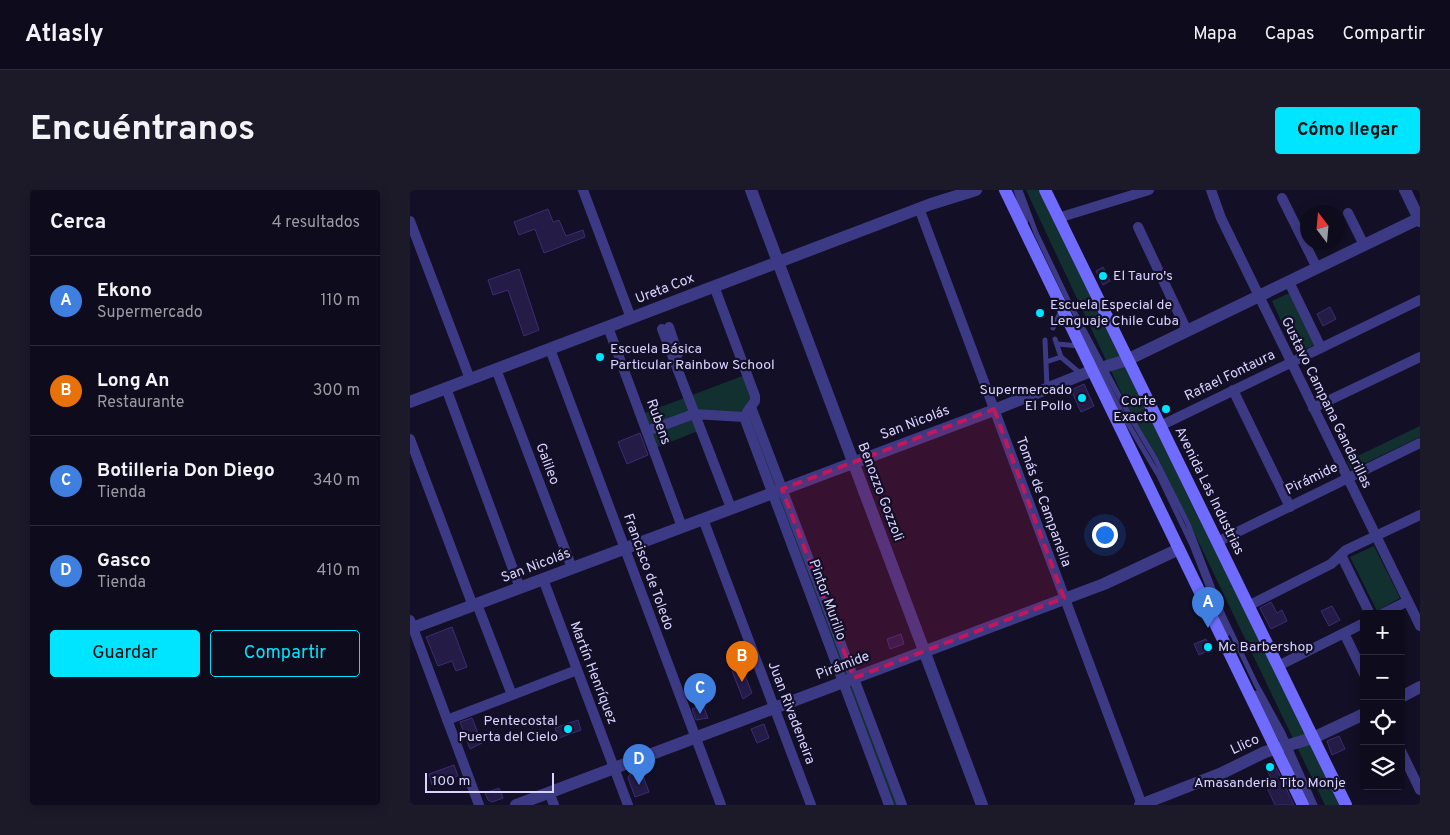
<!DOCTYPE html>
<html lang="es">
<meta charset="utf-8">
<style>
body{margin:0;font-family:Overpass,sans-serif;background:#1c1929;color:#f1f3f6}
.controls{position:absolute;right:15px;bottom:15px;display:grid;overflow:hidden;border-radius:5px;box-shadow:0 2px 12px #0003}
.controls button{width:45px;height:45px;display:grid;place-items:center;padding:0;border:0;border-bottom:1px solid #2e2b3b;background:#0e0b1c;color:#f1f3f6;font:25px sans-serif}
.compass{position:absolute;left:890px;top:15px;width:45px;height:45px;border-radius:50%;background:#0e0b1c;box-shadow:0 2px 12px #0003;rotate:344deg}
.scale{position:absolute;left:15px;bottom:12px;width:129px;box-sizing:border-box;padding-left:5px;border:2px solid #d9d4ff;border-top:0;font-size:14px;line-height:18px;white-space:nowrap;color:#d9d4ff;-webkit-text-stroke:4px #130f26;paint-order:stroke}
.you{position:absolute;left:694px;top:344px;width:18px;height:18px;margin:-12px;border:4px solid #fff;border-radius:50%;background:#1a73e8;box-shadow:0 0 0 8px #1a73e833}
.badge{display:grid;place-items:center;width:32px;height:32px;border-radius:50%;background:#00e5ff;color:#fff;font-size:16px;font-weight:700}
.pin{position:absolute;translate:-50% -41px;filter:drop-shadow(0 1px 2px #0008)}
.pin::after{content:'';position:absolute;top:26px;width:18px;height:15px;background:inherit;clip-path:polygon(0 0,100% 0,50% 100%)}
.list{margin:0;padding:0;list-style:none}
h2{display:flex;justify-content:space-between;align-items:center;height:65px;margin:0;padding:0 20px;font-size:21px}
h2 small{font-size:16px;font-weight:400;color:#9b9ba3}
.list li{display:grid;grid-template-columns:32px 1fr auto;gap:15px;align-items:center;box-sizing:border-box;height:90px;padding:0 20px;border-top:1px solid #2e2b3b}
.list b{display:block;font-size:19px;white-space:nowrap}
.list p{margin:0;font-size:16px;white-space:nowrap;color:#9b9ba3}
.list em{font-size:16px;font-style:normal;color:#9b9ba3}
.actions{display:flex;gap:10px;padding:15px 20px}
.actions a{flex:1;padding:11px 0;border:1px solid #00e5ff;border-radius:5px;text-align:center;font-size:18px;color:#00e5ff}
.actions .main{background:#00e5ff;color:#111}
.icon{flex:none;width:28px;height:28px;fill:none;stroke:currentColor;stroke-width:2;stroke-linecap:round;stroke-linejoin:round}
.map{position:relative;flex:none;width:1010px;height:615px;overflow:hidden;border-radius:5px}
header{display:flex;align-items:center;gap:30px;box-sizing:border-box;height:70px;padding:0 25px;background:#0e0b1c;border-bottom:1px solid #2e2b3b}
header strong{font-size:24px}
nav{display:flex;gap:28px;margin-inline-start:auto;font-size:18px}
.intro{display:flex;align-items:center;justify-content:space-between;box-sizing:border-box;height:120px;padding:0 30px}
h1{margin:0;font-size:35px}
.button{padding:12px 22px;border-radius:5px;background:#00e5ff;color:#111;font-size:18px;font-weight:700}
main{display:flex;gap:30px;padding:0 30px}
aside{flex:1;background:#0e0b1c;border-radius:5px;box-shadow:0 2px 12px #0003}
.map>svg:first-child{display:block}
.green{fill:#12302f}
.building{fill:#241b47;stroke:#3b2d73}
.lines{fill:none;stroke-linecap:round;stroke-linejoin:round}
.service{stroke:#3d3a85;stroke-width:5}
.minor{stroke:#3d3a85;stroke-width:10}
.tertiary{stroke:#3d3a85;stroke-width:12}
.secondary{stroke:#6f6bff;stroke-width:12}
.marked{fill:#c2185b;fill-opacity:0.2;stroke:#c2185b;stroke-width:4;stroke-dasharray:10 6;stroke-linejoin:round}
.poi-dot{fill:#00e5ff;stroke:#130f26;stroke-width:2}
.labels{text-anchor:middle;dominant-baseline:central;stroke-width:4.5;stroke-linejoin:round;paint-order:stroke}
.poi-label{font-size:14px;fill:#d9d4ff;stroke:#130f26;text-anchor:start}
.street-label{font-size:14px;fill:#d9d4ff;stroke:#130f26}
</style>
<header>
<strong>Atlasly</strong>
<nav><a>Mapa</a><a>Capas</a><a>Compartir</a></nav>
</header>
<div class="intro"><h1>Encuéntranos</h1><a class="button">Cómo llegar</a></div>
<main>
<aside>
<h2>Cerca<small>4 resultados</small></h2>
<ul class="list">
<li><span class="badge" style="background:#3f7fe0">A</span><div><b>Ekono</b><p>Supermercado</p></div><em>110 m</em></li>
<li><span class="badge" style="background:#e8710a">B</span><div><b>Long An</b><p>Restaurante</p></div><em>300 m</em></li>
<li><span class="badge" style="background:#3f7fe0">C</span><div><b>Botilleria Don Diego</b><p>Tienda</p></div><em>340 m</em></li>
<li><span class="badge" style="background:#3f7fe0">D</span><div><b>Gasco</b><p>Tienda</p></div><em>410 m</em></li>
</ul>
<div class="actions"><a class="main">Guardar</a><a>Compartir</a></div>
</aside>
<div class="map">
<svg width="1010" height="615" viewBox="0 0 1010 615">
<rect width="100%" height="100%" fill="#130f26"/>
<path class="green" d="M 616,0 L 631,0 L 931,615 L 915,615 L 750,272 L 725,232 Z
M 886,100 L 911,152 L 886,164 L 862,111 Z
M 335,185 L 343,208 L 332,225 L 286,221 L 239,239 L 232,224 Z
M 339,224 L 489,615 L 483,615 L 336,227 Z
M 283,228 L 288,241 L 245,258 L 240,244 Z
M 1010,236 L 1010,247 L 941,280 L 937,271 Z
M 964,356 L 990,408 L 967,421 L 940,367 Z"/>
<path class="building" d="M 138,19 L 143,32 L 149,30 L 156,46 L 173,40 L 175,47 L 134,63 L 125,39 L 109,45 L 104,32 Z
M 693,77 L 700,91 L 693,95 L 686,81 Z
M 109,79 L 129,140 L 114,146 L 98,100 L 83,105 L 78,90 Z
M 920,117 L 926,129 L 913,136 L 907,124 Z
M 674,194 L 684,216 L 671,222 L 661,200 Z
M 230,243 L 238,265 L 217,274 L 208,252 Z
M 861,412 L 867,423 L 872,420 L 877,431 L 861,439 L 850,418 Z
M 922,416 L 930,430 L 919,436 L 911,421 Z
M 42,437 L 57,477 L 46,481 L 42,471 L 28,476 L 16,447 Z
M 491,444 L 494,454 L 480,459 L 477,449 Z
M 796,449 L 801,459 L 789,465 L 784,454 Z
M 332,478 L 342,503 L 333,509 L 322,481 Z
M 293,515 L 298,528 L 286,530 L 282,519 Z
M 62,528 L 72,553 L 60,559 L 50,532 Z
M 168,530 L 171,540 L 149,548 L 145,538 Z
M 354,534 L 359,548 L 347,553 L 341,539 Z
M 929,546 L 935,559 L 922,565 L 917,551 Z
M 863,571 L 884,615 L 865,615 L 855,593 L 862,590 L 854,575 Z
M 44,575 L 48,586 L 22,595 L 19,584 Z
M 231,580 L 239,602 L 225,607 L 218,588 L 220,584 Z
M 89,598 L 93,608 L 82,612 L 78,610 L 75,603 Z"/>
<g class="lines">
<path class="service" d="M 606,0 L 616,31
M 610,0 L 626,43 L 659,112 L 721,228 L 746,270 L 778,334 L 813,425 L 846,494 L 873,543 L 905,615
M 643,138 L 651,121
M 669,140 L 714,227 L 749,286 L 782,355 L 817,444
M 645,149 L 651,167 L 671,184
M 635,150 L 637,197
M 648,154 L 669,156
M 636,172 L 651,167
M 846,503 L 874,555 L 900,615"/>
<path class="minor" d="M 173,0 L 221,128
M 801,0 L 811,28 L 1010,436
M 872,8 L 907,78
M 509,18 L 732,615
M 938,23 L 954,55
M 648,28 L 739,0
M 0,31 L 60,189
M 728,37 L 777,141
M 879,92 L 911,158
M 304,96 L 345,206 L 345,211 L 337,222
M 198,137 L 272,337
M 259,137 L 268,164
M 252,139 L 321,318
M 140,159 L 311,615
M 86,179 L 162,378
M 36,198 L 110,398
M 823,200 L 880,317
M 341,217 L 492,615
M 903,218 L 1010,167
M 334,227 L 479,615
M 750,236 L 1010,110
M 237,241 L 284,224 L 334,227
M 0,249 L 63,416
M 293,329 L 401,615
M 807,352 L 1010,253
M 931,365 L 960,424
M 133,389 L 218,615
M 67,414 L 102,505
M 838,416 L 921,374 L 936,360 L 1010,325
M 972,424 L 998,411
M 0,430 L 69,615
M 934,443 L 954,484
M 868,476 L 954,433
M 37,530 L 167,480
M 991,561 L 1010,600
M 139,602 L 144,615"/>
<path class="tertiary" d="M 341,0 L 572,615
M 995,0 L 1010,31
M 0,212 L 521,14 L 566,0
M 0,439 L 579,222 L 681,181 L 717,170 L 1010,28
M 991,507 L 1010,497
M 106,615 L 694,394 L 769,359
M 730,615 L 812,583 L 855,562 L 903,548 L 954,524"/>
<path class="secondary" d="M 595,0 L 893,615
M 635,0 L 936,615"/>
</g>
<path class="marked" d="M 584,219 L 654,408 L 444,488 L 372,299 Z"/>
<g class="poi-dot">
<circle cx="693" cy="86" r="5"/>
<circle cx="630" cy="123" r="5"/>
<circle cx="190" cy="167" r="5"/>
<circle cx="672" cy="208" r="5"/>
<circle cx="756" cy="219" r="5"/>
<circle cx="798" cy="457" r="5"/>
<circle cx="158" cy="539" r="5"/>
<circle cx="860" cy="577" r="5"/>
</g>
<g class="labels">
<g class="poi-label">
<text x="703" y="86">El Tauro's</text>
<text x="640" y="115">Escuela Especial de<tspan x="640" dy="16">Lenguaje Chile Cuba</tspan></text>
<text x="200" y="159">Escuela Básica<tspan x="200" dy="16">Particular Rainbow School</tspan></text>
<text x="662" y="200" text-anchor="end">Supermercado<tspan x="662" dy="16">El Pollo</tspan></text>
<text x="746" y="211" text-anchor="end">Corte<tspan x="746" dy="16">Exacto</tspan></text>
<text x="808" y="457">Mc Barbershop</text>
<text x="148" y="531" text-anchor="end">Pentecostal<tspan x="148" dy="16">Puerta del Cielo</tspan></text>
<text x="860" y="593" text-anchor="middle">Amasanderia Tito Monje</text>
</g>
<g class="street-label">
<text transform="translate(255 99) rotate(-21)">Ureta Cox</text>
<text transform="translate(820 186) rotate(-26)">Rafael Fontaura</text>
<text transform="translate(916 213) rotate(64)">Gustavo Campana Gandarillas</text>
<text transform="translate(248 232) rotate(70)">Rubens</text>
<text transform="translate(505 233) rotate(-21)">San Nicolás</text>
<text transform="translate(137 274) rotate(69)">Galileo</text>
<text transform="translate(902 289) rotate(-26)">Pirámide</text>
<text transform="translate(799 301) rotate(64)">Avenida Las Industrias</text>
<text transform="translate(470 302) rotate(69)">Benozzo Gozzoli</text>
<text transform="translate(633 312) rotate(70)">Tomás de Campanella</text>
<text transform="translate(126 376) rotate(-21)">San Nicolás</text>
<text transform="translate(238 382) rotate(70)">Francisco de Toledo</text>
<text transform="translate(417 410) rotate(70)">Pintor Murillo</text>
<text transform="translate(433 476) rotate(-21)">Pirámide</text>
<text transform="translate(183 483) rotate(69)">Martín Henríquez</text>
<text transform="translate(381 523) rotate(69)">Juan Rivadeneira</text>
<text transform="translate(835 555) rotate(-25)">Llico</text>
</g>
</g>
</svg>
<div class="controls">
<button>+</button>
<button>−</button>
<button><svg class="icon" aria-label="locate" viewBox="0 0 24 24"><circle cx="12" cy="12" r="6"/><path d="M12 2v4M12 18v4M2 12h4M18 12h4"/></svg></button>
<button><svg class="icon" aria-label="layers" viewBox="0 0 24 24"><path d="M12 4l9 5-9 5-9-5zM3 14l9 5 9-5"/></svg></button>
</div>
<svg class="compass" viewBox="-18 -18 36 36"><path d="M0-13l5 13h-10z" fill="#e53935"/><path d="M0 13l5-13h-10z" fill="#9b9ba3"/></svg>
<div class="scale">100 m</div>
<div class="you"></div>
<div class="pin badge" style="left:798px;top:438px;background:#3f7fe0">A</div>
<div class="pin badge" style="left:332px;top:492px;background:#e8710a">B</div>
<div class="pin badge" style="left:290px;top:524px;background:#3f7fe0">C</div>
<div class="pin badge" style="left:229px;top:595px;background:#3f7fe0">D</div>
</div>
</main>
